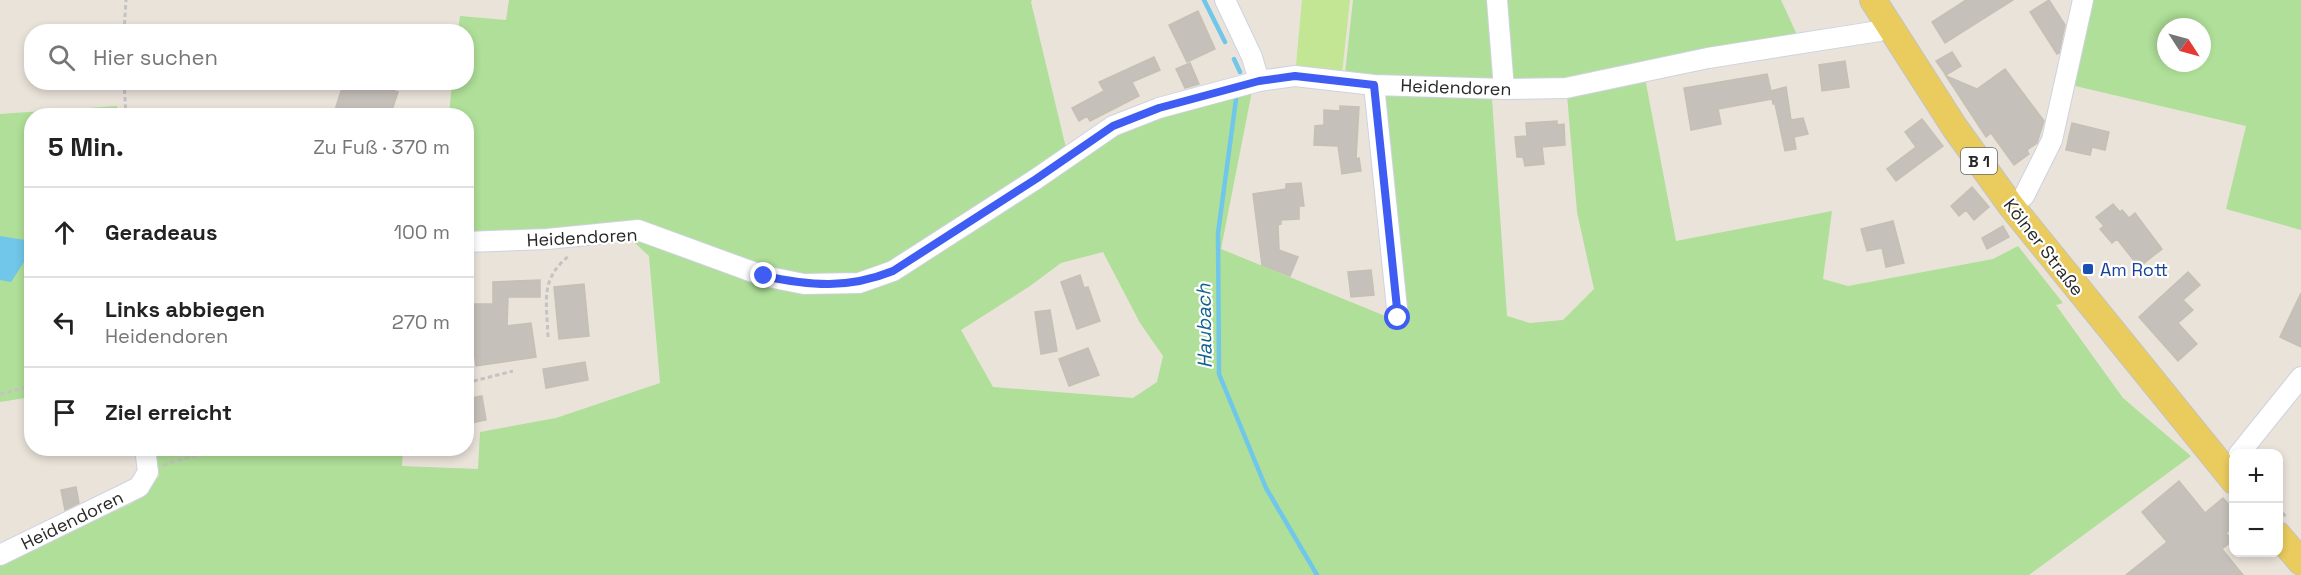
<!DOCTYPE html>
<html lang="de">
<meta charset="utf-8">
<style>
body{margin:0;font-family:"Space Grotesk",sans-serif;background:#f2f2f2;color:#222}
.controls{position:absolute;right:18px;bottom:18px;display:grid;overflow:hidden;border-radius:12px;box-shadow:0 3px 9px #0003}
.controls button{width:54px;height:54px;display:grid;place-items:center;padding:0;border:0;border-bottom:2px solid #e0e0e0;background:#fff;color:#222;font:30px sans-serif}
.compass{position:absolute;left:2157px;top:18px;width:54px;height:54px;border-radius:50%;background:#fff;box-shadow:0 3px 9px #0003;rotate:126deg}
.stop{position:absolute;width:18px;height:18px;margin:-14px;border:4px solid #3f5df2;border-radius:50%;background:#fff}
.stop.end{background:#3f5df2;border-color:#fff;box-shadow:0 2px 6px #0008}
.list{margin:0;padding:0;list-style:none}
h2{display:flex;justify-content:space-between;align-items:center;height:78px;margin:0;padding:0 24px;font-size:26px}
h2 small{font-size:20px;font-weight:400;color:#767676}
.list li{display:grid;grid-template-columns:39px 1fr auto;gap:18px;align-items:center;box-sizing:border-box;height:90px;padding:0 24px;border-top:2px solid #e0e0e0}
.list b{display:block;font-size:22px;white-space:nowrap}
.list p{margin:0;font-size:20px;white-space:nowrap;color:#767676}
.list em{font-size:20px;font-style:normal;color:#767676}
.icon{flex:none;width:33px;height:33px;fill:none;stroke:currentColor;stroke-width:2;stroke-linecap:round;stroke-linejoin:round}
.map{position:relative;flex:none;width:2301px;height:575px;overflow:hidden}
.search{position:absolute;background:#fff;box-shadow:0 3px 9px #0003;left:24px;top:24px;width:450px;height:66px;display:flex;align-items:center;gap:15px;box-sizing:border-box;padding:0 21px;border-radius:24px;color:#767676;font-size:22px}
.panel{position:absolute;background:#fff;box-shadow:0 3px 9px #0003;left:24px;top:108px;width:450px;height:348px;border-radius:24px}
.map>svg:first-child{display:block}
.green{fill:#afdf98;fill-rule:evenodd}
.pitch{fill:#c2e694}
.water{fill:#70c7e9}
.lines{fill:none;stroke-linecap:round;stroke-linejoin:round}
.stream{stroke:#70c7e9;stroke-width:4.5}
.building{fill:#c5c0b9;stroke:#c5bfb4;stroke-width:1.5}
.minor-casing{stroke:#cfd2e0;stroke-width:22}
.major-casing{stroke:#c3c3c3;stroke-width:28}
.path{stroke:#c3c3c3;stroke-width:3;stroke-dasharray:4.5 3;stroke-linecap:butt}
.minor{stroke:#fff;stroke-width:20}
.major{stroke:#eacc5e;stroke-width:26}
.route{stroke:#3f5df2;stroke-width:8}
.transit-dot{fill:#1a4fb4;stroke:#fff;stroke-width:2}
.labels{text-anchor:middle;dominant-baseline:central;stroke-width:4.5;stroke-linejoin:round;paint-order:stroke}
.shield{fill:#fff;stroke:#686868;stroke-width:1.5}
.shield-label{font-size:16px;font-weight:bold;fill:#282828}
.street-label{font-size:18px;fill:#282828;stroke:#fff}
.transit-label{font-size:18px;fill:#164399;stroke:#fff;text-anchor:start}
.water-label{font-size:20px;font-style:italic;fill:#126391;stroke:#fff}
</style>
<div class="map">
<svg width="2301" height="575" viewBox="0 0 2301 575">
<rect width="100%" height="100%" fill="#eae3da"/>
<path class="green" d="M 509,0 L 1032,0 L 1031,2 L 1066,148 L 1122,128 L 1252,91 L 1221,249 L 1395,320 L 1374,87 L 1345,74 L 1353,0 L 1781,0 L 1798,37 L 1645,78 L 1676,241 L 1832,211 L 1823,279 L 1848,286 L 1993,259 L 2018,246 L 2063,303 L 2056,305 L 2123,398 L 2191,456 L 2029,575 L 0,575 L 0,565 L 132,503 L 159,476 L 156,449 L 403,449 L 402,466 L 478,469 L 480,432 L 556,418 L 660,383 L 649,256 L 633,241 L 511,230 L 467,233 L 466,116 L 449,115 L 452,83 L 466,82 L 466,32 L 458,31 L 460,16 L 506,20 ZM 1567,95 L 1577,212 L 1594,289 L 1563,320 L 1530,323 L 1507,316 L 1492,99 ZM 1103,252 L 1140,323 L 1163,356 L 1157,382 L 1133,398 L 993,387 L 961,330 L 1030,286 L 1061,263 Z
M 2090,0 L 2301,0 L 2301,230 L 2226,209 L 2246,126 L 2071,85 ZM 2166,27 L 2202,27 L 2202,63 L 2166,63 Z
M 117,106 L 118,115 L 32,116 L 31,395 L 25,398 L 0,402 L 0,114 Z"/>
<path class="pitch" d="M 1302,0 L 1350,0 L 1342,73 L 1296,65 Z"/>
<path class="water" d="M 0,236 L 25,240 L 28,256 L 11,282 L 0,280 Z"/>
<g class="lines">
<path class="stream" d="M 1204,0 L 1225,42
M 1234,59 L 1240,72
M 1237,92 L 1218,233 L 1219,374 L 1266,488 L 1317,575"/>
</g>
<path class="building" d="M 1966,0 L 2013,0 L 1945,43 L 1932,22 Z
M 2049,0 L 2065,25 L 2059,53 L 2057,54 L 2030,12 Z
M 1198,11 L 1215,49 L 1187,62 L 1169,25 Z
M 1952,52 L 1961,66 L 1946,75 L 1936,61 Z
M 1154,57 L 1160,70 L 1132,82 L 1139,96 L 1090,121 L 1087,116 L 1079,121 L 1072,108 L 1104,91 L 1099,82 Z
M 1845,61 L 1849,87 L 1822,91 L 1819,65 Z
M 1190,63 L 1199,84 L 1185,88 L 1176,69 Z
M 2005,69 L 2044,121 L 2037,143 L 2027,150 L 2029,154 L 2014,165 L 1991,133 L 1986,137 L 1946,76 L 1977,89 Z
M 1767,74 L 1771,91 L 1786,87 L 1791,120 L 1803,118 L 1808,134 L 1794,137 L 1796,149 L 1785,151 L 1775,104 L 1773,104 L 1772,99 L 1718,109 L 1721,124 L 1691,130 L 1684,88 Z
M 344,82 L 367,82 L 398,92 L 390,116 L 333,116 Z
M 1340,106 L 1359,107 L 1356,159 L 1359,158 L 1361,171 L 1342,174 L 1338,146 L 1314,145 L 1315,126 L 1324,125 L 1324,110 L 1340,111 Z
M 1922,119 L 1943,146 L 1896,181 L 1887,169 L 1916,147 L 1905,132 Z
M 1557,121 L 1557,125 L 1564,124 L 1565,145 L 1542,147 L 1544,164 L 1525,166 L 1523,157 L 1517,157 L 1515,137 L 1527,136 L 1526,123 Z
M 2072,123 L 2109,132 L 2105,150 L 2092,147 L 2090,155 L 2066,150 Z
M 1301,183 L 1304,206 L 1299,206 L 1299,219 L 1281,220 L 1281,224 L 1278,225 L 1279,250 L 1298,257 L 1290,276 L 1262,265 L 1253,194 L 1286,189 L 1286,184 Z
M 1972,187 L 1989,207 L 1974,220 L 1966,210 L 1959,216 L 1951,206 Z
M 2113,204 L 2120,212 L 2122,210 L 2129,218 L 2135,213 L 2162,249 L 2139,267 L 2117,239 L 2112,243 L 2100,229 L 2104,226 L 2096,217 Z
M 1893,221 L 1904,263 L 1886,267 L 1882,248 L 1867,251 L 1861,229 Z
M 2003,226 L 2009,237 L 1987,249 L 1982,238 Z
M 1371,270 L 1374,295 L 1351,297 L 1348,272 Z
M 2188,272 L 2200,285 L 2183,300 L 2193,310 L 2178,323 L 2197,344 L 2178,361 L 2139,317 Z
M 1080,275 L 1084,288 L 1088,287 L 1100,321 L 1077,329 L 1061,282 Z
M 540,280 L 540,297 L 508,297 L 507,326 L 531,323 L 536,357 L 476,366 L 472,335 L 471,304 L 493,304 L 493,282 Z
M 584,284 L 589,336 L 559,339 L 554,287 Z
M 2301,293 L 2301,347 L 2280,337 Z
M 1050,310 L 1057,351 L 1041,354 L 1035,312 Z
M 1088,348 L 1099,375 L 1069,386 L 1059,359 Z
M 585,362 L 588,380 L 546,388 L 543,369 Z
M 482,396 L 486,420 L 466,424 L 466,399 Z
M 2179,481 L 2205,513 L 2223,498 L 2234,510 L 2234,526 L 2226,533 L 2232,541 L 2222,549 L 2243,575 L 2126,575 L 2167,542 L 2142,512 Z
M 76,487 L 79,503 L 65,510 L 61,490 Z"/>
<g class="lines">
<defs>
<path id="minor" d="M 1225,0 L 1252,57 L 1259,81
M 1497,0 L 1504,89
M 1374,85 L 1398,318
M 2012,207 L 2024,196 L 2052,140 L 2083,0
M 466,242 L 547,239 L 638,230 L 764,276 L 804,284 L 859,283 L 893,271 L 1036,179 L 1113,126 L 1159,108 L 1259,81 L 1295,76 L 1374,85 L 1504,89 L 1566,88 L 1708,58 L 1879,31 L 1889,26
M 2239,454 L 2301,377
M 0,555 L 139,487 L 148,472 L 145,448"/>
<path id="major" d="M 1873,0 L 1955,128 L 2012,207 L 2234,481
M 2278,535 L 2301,562"/>
</defs>
<use href="#minor" class="minor-casing"/>
<use href="#major" class="major-casing"/>
<path class="path" d="M 124,32 L 126,0
M 124,82 L 126,116
M 548,337 C 547,302 539,279 570,255
M 466,383 L 513,371
M 0,394 L 32,386
M 163,465 L 221,448
M 2278,507 L 2286,517"/>
<use href="#minor" class="minor"/>
<use href="#major" class="major"/>
</g>
<g class="lines">
<path class="route" d="M 764,276 C 811,286 848,289 893,271 L 1036,179 L 1113,126 L 1159,108 L 1259,81 L 1295,76 L 1374,85 L 1398,318"/>
</g>
<rect class="transit-dot" x="2082" y="263" width="12" height="12" rx="3"/>
<g class="labels">
<rect class="shield" x="1961" y="148" width="36" height="26" rx="4.5"/>
<g class="shield-label">
<text x="1979" y="161">B 1</text>
</g>
<g class="street-label">
<text transform="translate(1456 87) rotate(2)">Heidendoren</text>
<text transform="translate(582 237) rotate(-3)">Heidendoren</text>
<text transform="translate(2044 247) rotate(52)">Kölner Straße</text>
<text transform="translate(72 520) rotate(-26)">Heidendoren</text>
</g>
<g class="transit-label">
<text x="2100" y="269">Am Rott</text>
</g>
<g class="water-label">
<text transform="translate(1204 326) rotate(-91)">Haubach</text>
</g>
</g>
</svg>
<div class="controls">
<button>+</button>
<button>−</button>
</div>
<svg class="compass" viewBox="-18 -18 36 36"><path d="M0-13l5 13h-10z" fill="#e53935"/><path d="M0 13l5-13h-10z" fill="#767676"/></svg>
<div class="stop" style="left:1398px;top:318px"></div>
<div class="stop end" style="left:764px;top:276px"></div>
<div class="search"><svg class="icon" aria-label="search" viewBox="0 0 24 24"><circle cx="10" cy="10" r="6"/><path d="M15 15l6 6"/></svg>Hier suchen</div>
<section class="panel">
<h2>5 Min.<small>Zu Fuß · 370 m</small></h2>
<ul class="list">
<li><svg class="icon" aria-label="ahead" viewBox="0 0 24 24"><path d="M12 20V5M6 11l6-6 6 6"/></svg><div><b>Geradeaus</b></div><em>100 m</em></li>
<li><svg class="icon" aria-label="left" viewBox="0 0 24 24"><path d="M17 20v-9H6M10 6l-5 5 5 5"/></svg><div><b>Links abbiegen</b><p>Heidendoren</p></div><em>270 m</em></li>
<li><svg class="icon" aria-label="arrive" viewBox="0 0 24 24"><path d="M6 21V4h12l-3 4 3 4H6"/></svg><div><b>Ziel erreicht</b></div></li>
</ul>
</section>
</div>
